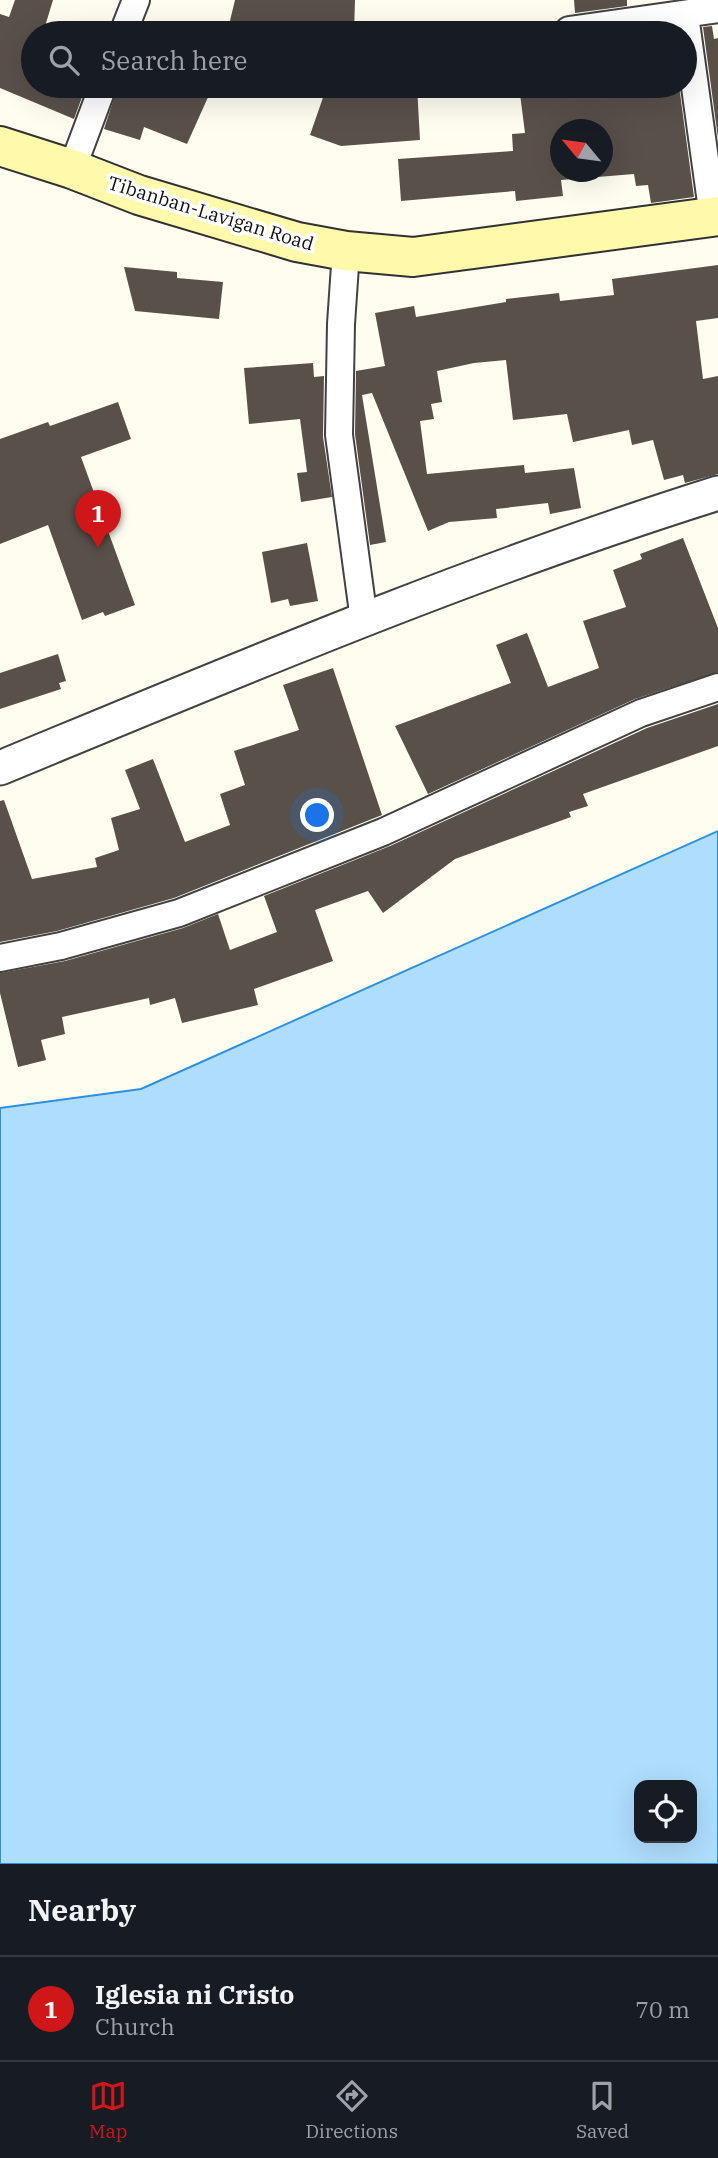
<!DOCTYPE html>
<style>
body{margin:0;font-family:"IBM Plex Serif",serif;background:#242831;color:#f1f3f6}
.controls{position:absolute;right:21px;bottom:21px;display:grid;overflow:hidden;border-radius:14px;box-shadow:0 7px 28px #0002}
.controls button{width:63px;height:63px;display:grid;place-items:center;padding:0;border:0;border-bottom:2px solid #363941;background:#171b24;color:#f1f3f6;font:35px sans-serif}
.compass{position:absolute;left:550px;top:119px;width:63px;height:63px;border-radius:50%;background:#171b24;box-shadow:0 7px 28px #0002;rotate:299deg}
.you{position:absolute;left:318px;top:816px;width:24px;height:24px;margin:-18px;border:5px solid #fff;border-radius:50%;background:#1a73e8;box-shadow:0 0 0 10px #1a73e833}
.badge{display:grid;place-items:center;width:46px;height:46px;border-radius:50%;background:#cf1719;color:#fff;font-size:23px;font-weight:700}
.pin{position:absolute;translate:-50% -58px;filter:drop-shadow(0 2px 4px #0008)}
.pin::after{content:'';position:absolute;top:37px;width:24px;height:21px;background:inherit;clip-path:polygon(0 0,100% 0,50% 100%)}
.list{margin:0;padding:0;list-style:none}
h2{display:flex;justify-content:space-between;align-items:center;height:91px;margin:0;padding:0 28px;font-size:30px}
h2 small{font-size:23px;font-weight:400;color:#9ea1a6}
.list li{display:grid;grid-template-columns:46px 1fr auto;gap:21px;align-items:center;box-sizing:border-box;height:105px;padding:0 28px;border-top:2px solid #363941}
.list b{display:block;font-size:26px;white-space:nowrap}
.list p{margin:0;font-size:23px;white-space:nowrap;color:#9ea1a6}
.list em{font-size:23px;font-style:normal;color:#9ea1a6}
.icon{flex:none;width:38px;height:38px;fill:none;stroke:currentColor;stroke-width:2;stroke-linecap:round;stroke-linejoin:round}
.map{position:relative;flex:none;width:718px;height:1864px;overflow:hidden}
.search{position:absolute;background:#171b24;box-shadow:0 7px 28px #0002;left:21px;right:21px;top:21px;height:77px;display:flex;align-items:center;gap:18px;box-sizing:border-box;padding:0 24px;border-radius:38px;color:#9ea1a6;font-size:26px}
.sheet{height:196px;background:#171b24}
nav{display:flex;justify-content:space-around;align-items:center;box-sizing:border-box;height:98px;border-top:2px solid #363941;background:#171b24;font-size:19px;color:#9ea1a6}
nav a{display:grid;justify-items:center;gap:4px}
nav .on{color:#cf1719}
.map>svg:first-child{display:block}
.water{fill:#afddfd;stroke:#2e90dc;stroke-width:2;fill-rule:evenodd}
.building{fill:#59504a;fill-rule:evenodd}
.lines{fill:none;stroke-linecap:round;stroke-linejoin:round}
.minor-casing{stroke:#424242;stroke-width:30}
.tertiary-casing{stroke:#424242;stroke-width:37}
.secondary-casing{stroke:#313131;stroke-width:42}
.minor{stroke:#fff;stroke-width:26}
.tertiary{stroke:#fff;stroke-width:33}
.secondary{stroke:#fff9ab;stroke-width:38}
.labels{text-anchor:middle;dominant-baseline:central;stroke-width:7;stroke-linejoin:round;paint-order:stroke}
.street-label{font-size:19px;fill:#0f0f0f;stroke:#fff}
</style>
<div class="map">
<svg width="718" height="1864" viewBox="0 0 718 1864">
<rect width="100%" height="100%" fill="#fffdf0"/>
<path class="water" d="M 718,831 L 718,1864 L 0,1864 L 0,1108 L 141,1089 ZM 639,1785 L 692,1785 L 692,1838 L 639,1838 Z"/>
<path class="building" d="M 15,0 L 53,0 L 43,33 L 33,33 L 33,86 L 86,86 L 74,119 L 0,88 L 0,14 L 9,17 Z
M 235,0 L 355,0 L 354,33 L 227,33 Z
M 574,0 L 627,0 L 627,6 L 575,13 Z
M 712,26 L 714,39 L 718,38 L 718,138 L 703,27 Z
M 118,86 L 153,86 L 180,95 L 184,86 L 213,86 L 187,144 L 144,127 L 140,140 L 104,129 Z
M 327,86 L 348,86 L 379,97 L 378,86 L 417,86 L 420,140 L 341,146 L 310,135 Z
M 519,86 L 679,86 L 694,197 L 651,203 L 648,185 L 636,186 L 634,174 L 561,180 L 563,196 L 516,201 L 515,191 L 401,201 L 398,159 L 513,151 L 512,134 L 525,133 ZM 561,130 L 603,130 L 603,172 L 561,172 Z
M 718,265 L 718,318 L 696,321 L 703,379 L 718,376 L 718,474 L 685,483 L 683,475 L 664,480 L 653,440 L 632,445 L 629,430 L 573,442 L 567,414 L 513,420 L 506,360 L 474,363 L 437,371 L 442,402 L 431,404 L 434,419 L 420,421 L 427,474 L 524,465 L 525,473 L 574,468 L 581,508 L 550,514 L 548,503 L 496,509 L 497,518 L 449,522 L 428,531 L 372,393 L 362,395 L 386,542 L 370,545 L 355,434 L 356,371 L 385,366 L 375,313 L 414,306 L 416,317 L 506,302 L 506,299 L 559,293 L 560,301 L 614,295 L 612,279 Z
M 124,267 L 177,272 L 177,278 L 223,282 L 219,319 L 135,311 Z
M 313,363 L 314,377 L 324,376 L 323,437 L 332,497 L 301,502 L 297,473 L 307,472 L 300,419 L 249,424 L 244,368 Z
M 118,402 L 131,439 L 81,457 L 135,605 L 105,616 L 103,612 L 82,620 L 48,525 L 0,544 L 0,439 L 48,422 L 50,426 Z
M 683,538 L 718,628 L 718,672 L 635,699 L 428,794 L 395,726 L 511,683 L 496,645 L 527,633 L 548,687 L 599,668 L 583,621 L 626,607 L 613,570 L 642,559 L 640,554 Z
M 307,543 L 318,601 L 290,606 L 288,599 L 271,603 L 262,552 Z
M 58,654 L 66,681 L 59,683 L 61,689 L 0,709 L 0,673 Z
M 333,668 L 382,815 L 174,898 L 57,931 L 0,942 L 0,801 L 4,800 L 32,879 L 97,867 L 95,858 L 119,850 L 111,818 L 140,809 L 125,770 L 153,759 L 185,842 L 230,825 L 220,794 L 245,785 L 234,751 L 299,730 L 283,685 Z
M 718,704 L 718,746 L 583,794 L 588,806 L 569,812 L 571,817 L 455,859 L 383,913 L 368,891 L 315,910 L 333,961 L 254,989 L 258,1005 L 182,1023 L 175,998 L 150,1005 L 149,998 L 62,1017 L 65,1034 L 41,1040 L 46,1060 L 18,1067 L 0,993 L 0,973 L 65,961 L 183,928 L 218,914 L 230,950 L 277,932 L 264,896 L 390,846 L 647,728 Z"/>
<g class="lines">
<defs>
<path id="minor" d="M 685,15 L 713,217
M 569,30 L 718,9
M 123,33 L 136,0
M 72,169 L 103,86
M 346,251 L 341,324 L 339,435 L 364,620
M 0,958 L 61,946 L 179,913 L 383,832 L 641,713 L 718,687"/>
<path id="tertiary" d="M 0,768 C 237,670 473,570 718,493"/>
<path id="secondary" d="M 0,146 L 72,169 L 139,195 L 297,242 L 346,251 L 413,257 L 718,216"/>
</defs>
<use href="#minor" class="minor-casing"/>
<use href="#tertiary" class="tertiary-casing"/>
<use href="#secondary" class="secondary-casing"/>
<use href="#minor" class="minor"/>
<use href="#tertiary" class="tertiary"/>
<use href="#secondary" class="secondary"/>
</g>
<g class="labels">
<g class="street-label">
<text transform="translate(211 213) rotate(17)">Tibanban-Lavigan Road</text>
</g>
</g>
</svg>
<div class="controls">
<button><svg class="icon" aria-label="locate" viewBox="0 0 24 24"><circle cx="12" cy="12" r="6"/><path d="M12 2v4M12 18v4M2 12h4M18 12h4"/></svg></button>
</div>
<svg class="compass" viewBox="-18 -18 36 36"><path d="M0-13l5 13h-10z" fill="#e53935"/><path d="M0 13l5-13h-10z" fill="#9ea1a6"/></svg>
<div class="you"></div>
<div class="pin badge" style="left:98px;top:548px">1</div>
<div class="search"><svg class="icon" aria-label="search" viewBox="0 0 24 24"><circle cx="10" cy="10" r="6"/><path d="M15 15l6 6"/></svg>Search here</div>
</div>
<section class="sheet">
<h2>Nearby<small></small></h2>
<ul class="list">
<li><span class="badge">1</span><div><b>Iglesia ni Cristo</b><p>Church</p></div><em>70 m</em></li>
</ul>
</section>
<nav>
<a class="on"><svg class="icon" aria-label="map" viewBox="0 0 24 24"><path d="M3 6l6-2 6 2 6-2v14l-6 2-6-2-6 2zM9 4v14M15 6v14"/></svg>Map</a>
<a><svg class="icon" aria-label="directions" viewBox="0 0 24 24"><path d="M12 3l9 9-9 9-9-9zM9 14v-3h6M13 9l2 2-2 2"/></svg>Directions</a>
<a><svg class="icon" aria-label="saved" viewBox="0 0 24 24"><path d="M7 4h10v16l-5-4-5 4z"/></svg>Saved</a>
</nav>
